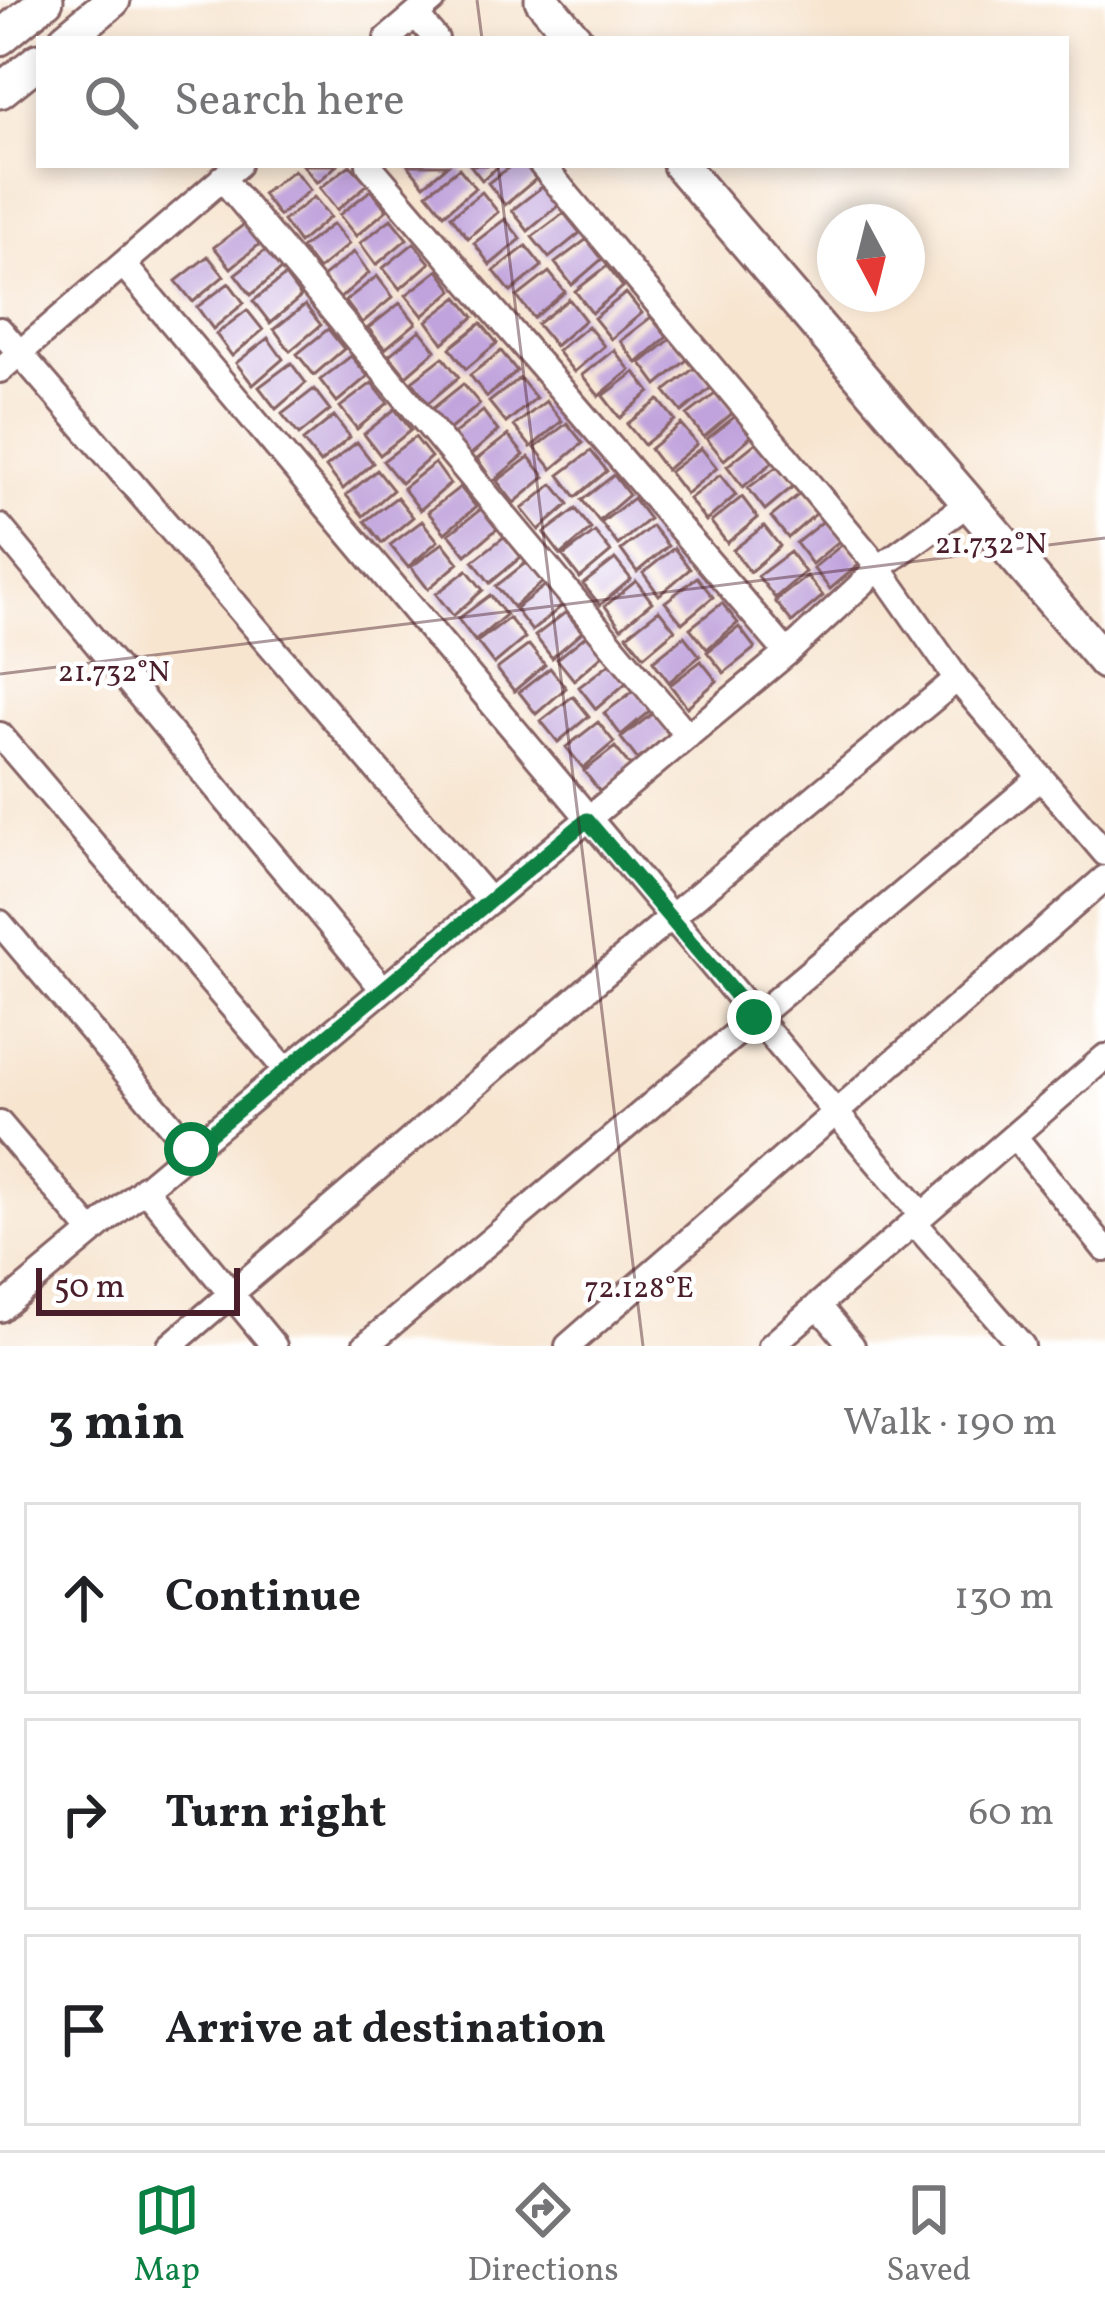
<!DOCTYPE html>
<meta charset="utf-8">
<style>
body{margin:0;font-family:Vollkorn,serif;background:#f6f6f6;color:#202124}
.compass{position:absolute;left:817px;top:204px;width:108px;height:108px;border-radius:50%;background:#fff;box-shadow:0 6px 18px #0003;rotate:173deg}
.scale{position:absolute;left:36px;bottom:30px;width:204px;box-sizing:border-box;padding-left:12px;border:6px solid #4a1f2b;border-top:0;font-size:33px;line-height:42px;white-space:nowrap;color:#4a1f2b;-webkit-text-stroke:9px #fff;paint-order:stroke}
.stop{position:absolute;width:36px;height:36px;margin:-27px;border:9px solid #0b8043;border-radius:50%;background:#fff}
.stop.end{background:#0b8043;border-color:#fff;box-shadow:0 3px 12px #0008}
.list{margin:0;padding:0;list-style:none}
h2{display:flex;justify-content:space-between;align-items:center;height:156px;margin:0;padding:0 48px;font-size:51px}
h2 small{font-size:39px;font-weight:400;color:#757577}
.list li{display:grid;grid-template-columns:78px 1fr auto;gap:36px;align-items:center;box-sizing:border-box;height:192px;margin:0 24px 24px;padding:0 24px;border:3px solid #e0e0e0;border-radius:0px}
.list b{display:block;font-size:45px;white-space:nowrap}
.list em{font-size:39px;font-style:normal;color:#757577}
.icon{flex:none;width:66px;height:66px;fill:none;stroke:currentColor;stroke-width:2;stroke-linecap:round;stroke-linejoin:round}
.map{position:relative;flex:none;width:1105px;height:1346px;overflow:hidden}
.search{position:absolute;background:#fff;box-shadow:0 6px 18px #0003;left:36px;right:36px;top:36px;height:132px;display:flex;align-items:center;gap:30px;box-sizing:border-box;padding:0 42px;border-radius:0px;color:#757577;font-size:45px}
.sheet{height:804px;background:#fff}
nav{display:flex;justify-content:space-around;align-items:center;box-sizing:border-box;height:168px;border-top:3px solid #e0e0e0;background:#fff;font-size:33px;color:#757577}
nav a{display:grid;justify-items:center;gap:6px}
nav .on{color:#0b8043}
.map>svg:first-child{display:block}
.building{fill:#c0a3dc}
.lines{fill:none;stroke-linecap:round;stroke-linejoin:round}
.street-casing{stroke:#876465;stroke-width:30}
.secondary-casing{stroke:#876465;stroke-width:39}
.street{stroke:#fff;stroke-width:24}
.secondary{stroke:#fff;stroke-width:33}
.route{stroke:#0b8043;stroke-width:15}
.ticks{fill:none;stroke:#4a1f2b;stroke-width:3;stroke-opacity:0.45}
.ticks-label{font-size:30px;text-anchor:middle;fill:#4a1f2b;stroke:#fff;stroke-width:9;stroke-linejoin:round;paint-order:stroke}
</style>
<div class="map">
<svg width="1105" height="1346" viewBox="0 0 1105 1346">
<rect width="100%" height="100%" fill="#fff"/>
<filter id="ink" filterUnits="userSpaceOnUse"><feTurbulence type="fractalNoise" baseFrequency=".00833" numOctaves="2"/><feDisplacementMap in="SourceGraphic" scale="24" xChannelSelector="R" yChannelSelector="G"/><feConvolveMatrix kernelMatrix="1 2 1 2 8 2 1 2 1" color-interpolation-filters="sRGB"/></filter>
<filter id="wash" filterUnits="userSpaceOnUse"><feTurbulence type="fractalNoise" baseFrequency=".004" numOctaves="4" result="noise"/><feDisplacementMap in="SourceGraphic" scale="48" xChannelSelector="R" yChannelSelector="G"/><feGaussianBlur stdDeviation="2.7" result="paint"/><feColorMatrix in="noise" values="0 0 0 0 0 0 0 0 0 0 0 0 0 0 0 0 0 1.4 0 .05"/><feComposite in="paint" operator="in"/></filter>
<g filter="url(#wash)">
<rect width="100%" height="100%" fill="#f7e5d0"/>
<g id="blocks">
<path class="building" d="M 303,165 L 337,165 L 317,183 Z
M 350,165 L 368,184 L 337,210 L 320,188 Z
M 408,165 L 448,165 L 424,185 Z
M 470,165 L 500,165 L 482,180 Z
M 512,165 L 525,165 L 536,179 L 505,205 L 488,183 Z
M 459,168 L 475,188 L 444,214 L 427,193 Z
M 294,170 L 310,190 L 279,216 L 262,194 Z
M 543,186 L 559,205 L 528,231 L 512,210 Z
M 371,190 L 387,210 L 356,236 L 339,215 Z
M 482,192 L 498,212 L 468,238 L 451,216 Z
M 314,197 L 330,217 L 299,243 L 283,221 Z
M 564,213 L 580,233 L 549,258 L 532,237 Z
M 391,219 L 407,239 L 376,265 L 360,243 Z
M 505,219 L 521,239 L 490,265 L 474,243 Z
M 246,223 L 261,243 L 231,268 L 214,247 Z
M 333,224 L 349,244 L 318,270 L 301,248 Z
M 587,239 L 602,259 L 572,285 L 555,263 Z
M 414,243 L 430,263 L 400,289 L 383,268 Z
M 526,246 L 542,266 L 511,292 L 494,271 Z
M 266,250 L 282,269 L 251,295 L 235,274 Z
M 354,252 L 369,273 L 339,299 L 322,277 Z
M 208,256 L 224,276 L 193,302 L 176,281 Z
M 607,266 L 623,287 L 592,313 L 575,291 Z
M 438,270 L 453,290 L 423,316 L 406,295 Z
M 549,272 L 565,292 L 534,318 L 517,297 Z
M 285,276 L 301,297 L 270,323 L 253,301 Z
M 377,276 L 393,297 L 362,323 L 345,301 Z
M 229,283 L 244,303 L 213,329 L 197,307 Z
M 626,293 L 642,313 L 611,339 L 594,318 Z
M 458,297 L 474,317 L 443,343 L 427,321 Z
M 569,299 L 585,320 L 555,346 L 537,324 Z
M 400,303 L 416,323 L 385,349 L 368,328 Z
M 305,305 L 321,325 L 290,351 L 274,329 Z
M 247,310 L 263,330 L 232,356 L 216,334 Z
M 651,317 L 667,337 L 637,363 L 620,341 Z
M 481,323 L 497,343 L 466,369 L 450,348 Z
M 588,326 L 604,346 L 574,372 L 557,351 Z
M 328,329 L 344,349 L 314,375 L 297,354 Z
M 420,330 L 436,350 L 406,376 L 389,355 Z
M 268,338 L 283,359 L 253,385 L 236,363 Z
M 672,338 L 688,359 L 657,385 L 641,363 Z
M 614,350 L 630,370 L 599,396 L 582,375 Z
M 501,351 L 517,371 L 487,397 L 470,375 Z
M 351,356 L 368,376 L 337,402 L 320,380 Z
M 443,357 L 459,377 L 428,403 L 412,381 Z
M 291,363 L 306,383 L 276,409 L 259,387 Z
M 697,366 L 713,386 L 682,412 L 665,391 Z
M 635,372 L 650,392 L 620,418 L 603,396 Z
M 520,378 L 536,398 L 506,423 L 489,402 Z
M 372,383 L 388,403 L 357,429 L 340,407 Z
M 463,384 L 480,404 L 449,430 L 432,409 Z
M 314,389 L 330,410 L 299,435 L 282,414 Z
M 719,391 L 735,411 L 704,437 L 687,415 Z
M 659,400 L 675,420 L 644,445 L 627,424 Z
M 546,401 L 562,421 L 531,447 L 514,426 Z
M 395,409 L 411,430 L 380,455 L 364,434 Z
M 483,411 L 498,431 L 468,457 L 451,436 Z
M 738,414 L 754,434 L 724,460 L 707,439 Z
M 334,416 L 350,437 L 320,463 L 303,441 Z
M 567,423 L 583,443 L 552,469 L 535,448 Z
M 681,424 L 697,444 L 666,470 L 650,449 Z
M 508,435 L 524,455 L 493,481 L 477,459 Z
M 415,437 L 431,457 L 401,483 L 383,461 Z
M 758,441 L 774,461 L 743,487 L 727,466 Z
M 357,442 L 373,463 L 343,489 L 326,467 Z
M 701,448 L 717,468 L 686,494 L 669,472 Z
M 591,451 L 607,471 L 576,497 L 559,475 Z
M 529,457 L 545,477 L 514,503 L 497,481 Z
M 435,463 L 450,484 L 420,510 L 403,488 Z
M 780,464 L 796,484 L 765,510 L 748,488 Z
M 377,470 L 393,490 L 363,516 L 346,495 Z
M 614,475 L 629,495 L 599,521 L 582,500 Z
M 720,475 L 736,495 L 706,521 L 689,499 Z
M 553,484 L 569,504 L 539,530 L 522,509 Z
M 460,487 L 476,507 L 445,533 L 428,512 Z
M 802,492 L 818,512 L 788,538 L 771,517 Z
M 397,497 L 413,517 L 382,543 L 365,521 Z
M 742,497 L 758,518 L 727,543 L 711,522 Z
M 633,498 L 649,519 L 618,545 L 601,523 Z
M 481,509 L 497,529 L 466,555 L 449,534 Z
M 576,509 L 591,529 L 561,555 L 544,533 Z
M 827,518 L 843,538 L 812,564 L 796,543 Z
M 422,521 L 438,541 L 408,567 L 390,545 Z
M 652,526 L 668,546 L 637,572 L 621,550 Z
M 764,526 L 780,546 L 750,572 L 733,550 Z
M 595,532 L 611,552 L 580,578 L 563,556 Z
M 505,536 L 521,557 L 490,583 L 473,561 Z
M 443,543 L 459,563 L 428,589 L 411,567 Z
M 844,543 L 861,563 L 830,589 L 813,568 Z
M 674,548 L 690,569 L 659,595 L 643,573 Z
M 790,552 L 805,572 L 775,598 L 758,576 Z
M 615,559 L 631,579 L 600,605 L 583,584 Z
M 528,561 L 543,582 L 513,607 L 496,586 Z
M 467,570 L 483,590 L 453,616 L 436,594 Z
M 807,576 L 823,596 L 792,622 L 775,601 Z
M 697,577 L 713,597 L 682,623 L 665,602 Z
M 636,581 L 652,602 L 621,628 L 605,606 Z
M 547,584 L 563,605 L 532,631 L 515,609 Z
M 490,595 L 506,615 L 475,641 L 458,619 Z
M 722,603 L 738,623 L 707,649 L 690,628 Z
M 659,610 L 675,630 L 644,656 L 627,635 Z
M 566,612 L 582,632 L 552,658 L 535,636 Z
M 509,618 L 525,638 L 494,664 L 477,642 Z
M 739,627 L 755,648 L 724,673 L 707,652 Z
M 588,634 L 604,654 L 574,680 L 557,659 Z
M 684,636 L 700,656 L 669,682 L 653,661 Z
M 529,645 L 545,665 L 514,691 L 497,669 Z
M 701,661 L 717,681 L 687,707 L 670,685 Z
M 610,663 L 626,683 L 596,709 L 579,687 Z
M 550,668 L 566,688 L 536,714 L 519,692 Z
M 636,689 L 652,709 L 621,735 L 604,713 Z
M 573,696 L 589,716 L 558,742 L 541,721 Z
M 653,713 L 669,734 L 638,760 L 621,738 Z
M 598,722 L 614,742 L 583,768 L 566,747 Z
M 615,747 L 631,767 L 601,793 L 584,771 Z"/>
</g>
</g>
<g filter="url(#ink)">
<use href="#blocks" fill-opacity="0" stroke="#876465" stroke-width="3"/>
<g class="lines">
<defs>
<path id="street" d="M 416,15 L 436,39
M 387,39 L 433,0
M 369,165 L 787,653
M 542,165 L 879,568 L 957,679 L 1105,853
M 222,178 L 688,736
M 123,264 L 922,1215
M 0,330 L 490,901
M 0,370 L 238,165
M 0,527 L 383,989
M 0,735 L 286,1070
M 0,923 L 191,1149
M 0,1124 L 92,1232
M 1014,1136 L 1105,1249
M 144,1188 L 274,1346
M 914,1222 L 1022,1346
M 818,1305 L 852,1346
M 0,1309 L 787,653 L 879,568 L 970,502
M 170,1346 L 670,918 L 957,679
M 365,1346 L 1040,778
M 568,1346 L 1105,878
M 771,1346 L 1105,1057"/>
<path id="secondary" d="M 542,0 L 575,39
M 0,38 L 46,0
M 66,39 L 113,0
M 0,91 L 39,60
M 680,165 L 1105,662"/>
</defs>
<use href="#street" class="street-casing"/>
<use href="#secondary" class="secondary-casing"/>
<use href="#street" class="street"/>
<use href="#secondary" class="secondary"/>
</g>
</g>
<g class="lines" filter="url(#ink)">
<path class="route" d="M 191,1149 L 587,820 L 754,1017"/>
</g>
<path class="ticks" d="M 477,0 L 482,39M 498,165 L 643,1346M 0,674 L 1105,538"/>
<g class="ticks-label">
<text x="991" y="553">21.732°N</text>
<text x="114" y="681">21.732°N</text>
<text x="639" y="1297">72.128°E</text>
</g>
</svg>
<svg class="compass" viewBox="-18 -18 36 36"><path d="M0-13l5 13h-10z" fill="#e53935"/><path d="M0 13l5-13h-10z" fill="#757577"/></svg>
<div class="scale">50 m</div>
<div class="stop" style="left:191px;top:1149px"></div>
<div class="stop end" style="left:754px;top:1017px"></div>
<div class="search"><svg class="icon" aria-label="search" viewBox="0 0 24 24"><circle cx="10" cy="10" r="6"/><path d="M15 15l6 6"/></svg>Search here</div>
</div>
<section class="sheet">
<h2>3 min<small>Walk · 190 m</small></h2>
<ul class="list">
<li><svg class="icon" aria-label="ahead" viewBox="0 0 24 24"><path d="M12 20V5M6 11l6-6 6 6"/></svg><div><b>Continue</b></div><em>130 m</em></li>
<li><svg class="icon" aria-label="right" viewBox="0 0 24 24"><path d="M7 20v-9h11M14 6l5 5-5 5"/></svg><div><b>Turn right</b></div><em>60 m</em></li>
<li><svg class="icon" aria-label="arrive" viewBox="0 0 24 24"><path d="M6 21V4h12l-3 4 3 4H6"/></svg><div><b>Arrive at destination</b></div></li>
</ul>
</section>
<nav>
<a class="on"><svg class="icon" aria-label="map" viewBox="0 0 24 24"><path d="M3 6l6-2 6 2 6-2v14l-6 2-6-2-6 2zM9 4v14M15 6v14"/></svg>Map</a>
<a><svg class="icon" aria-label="directions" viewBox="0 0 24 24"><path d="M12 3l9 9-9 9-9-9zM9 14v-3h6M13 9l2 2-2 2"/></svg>Directions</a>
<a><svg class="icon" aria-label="saved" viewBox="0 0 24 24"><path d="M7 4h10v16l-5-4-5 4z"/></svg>Saved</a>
</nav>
